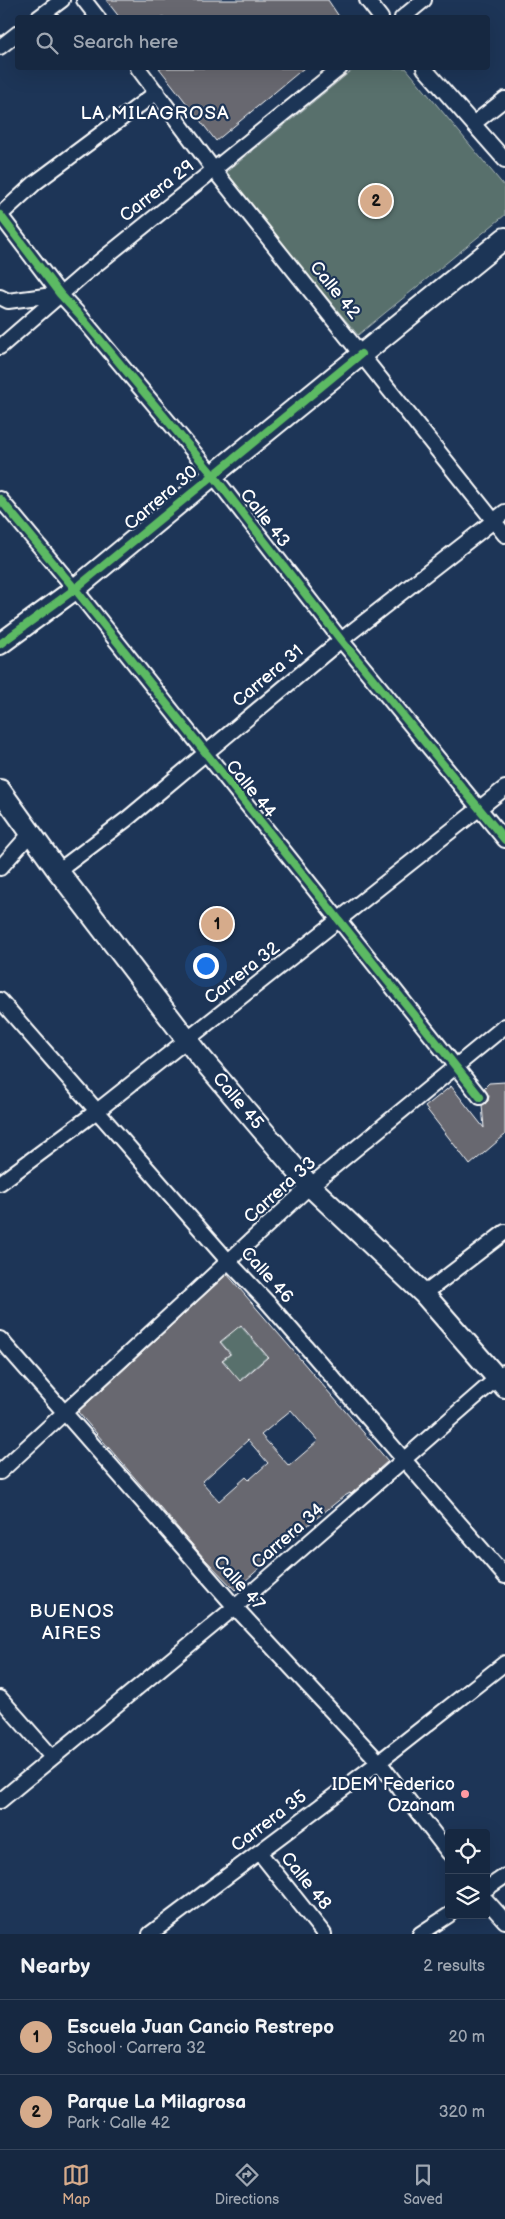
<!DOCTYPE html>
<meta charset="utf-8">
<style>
body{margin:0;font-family:"Balsamiq Sans",sans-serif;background:#1f3048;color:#f1f3f6}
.controls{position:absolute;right:15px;bottom:15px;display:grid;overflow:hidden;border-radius:5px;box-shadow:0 5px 20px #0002}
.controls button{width:45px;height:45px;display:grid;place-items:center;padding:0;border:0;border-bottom:1px solid #35445a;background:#162841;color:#f1f3f6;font:25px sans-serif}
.you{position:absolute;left:205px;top:965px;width:18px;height:18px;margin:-12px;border:4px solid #fff;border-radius:50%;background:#1a73e8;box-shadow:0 0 0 8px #1a73e833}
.badge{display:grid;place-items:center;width:32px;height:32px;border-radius:50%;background:#d6ab8b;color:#111;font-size:16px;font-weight:700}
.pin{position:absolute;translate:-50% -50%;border:2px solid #fff;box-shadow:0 1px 5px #0006}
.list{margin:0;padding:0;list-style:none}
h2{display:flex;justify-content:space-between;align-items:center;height:65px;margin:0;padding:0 20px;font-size:21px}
h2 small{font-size:16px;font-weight:400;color:#9ea6b1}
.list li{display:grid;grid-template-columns:32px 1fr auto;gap:15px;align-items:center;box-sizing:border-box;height:75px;padding:0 20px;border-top:1px solid #35445a}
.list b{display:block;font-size:19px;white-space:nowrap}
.list p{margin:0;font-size:16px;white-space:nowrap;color:#9ea6b1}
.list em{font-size:16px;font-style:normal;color:#9ea6b1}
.icon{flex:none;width:28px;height:28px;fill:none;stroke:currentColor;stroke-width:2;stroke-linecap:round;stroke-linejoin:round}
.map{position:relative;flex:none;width:505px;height:1934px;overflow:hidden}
.search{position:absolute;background:#162841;box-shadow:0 5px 20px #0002;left:15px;right:15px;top:15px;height:55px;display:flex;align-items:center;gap:12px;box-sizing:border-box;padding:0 18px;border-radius:5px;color:#9ea6b1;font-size:19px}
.sheet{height:215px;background:#162841}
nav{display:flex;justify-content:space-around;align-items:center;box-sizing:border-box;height:70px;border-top:1px solid #35445a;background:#162841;font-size:14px;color:#9ea6b1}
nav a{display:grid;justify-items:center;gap:2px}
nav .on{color:#d6ab8b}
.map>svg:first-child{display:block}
.green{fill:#58706c;stroke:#acb8b6}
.building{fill:#676870;stroke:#fff;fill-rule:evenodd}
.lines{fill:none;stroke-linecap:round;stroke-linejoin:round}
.street-casing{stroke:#fff;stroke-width:18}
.secondary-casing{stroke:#fff;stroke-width:24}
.street{stroke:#1d3557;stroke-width:14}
.secondary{stroke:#1d3557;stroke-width:20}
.cycleway-casing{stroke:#1d3557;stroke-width:11}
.cycleway{stroke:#5cba63;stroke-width:8}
.poi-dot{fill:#ff9aa2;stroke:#1d3557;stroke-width:2}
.labels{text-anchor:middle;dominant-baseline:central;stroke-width:4.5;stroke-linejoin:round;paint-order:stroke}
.street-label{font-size:18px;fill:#fff;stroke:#1d3557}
.poi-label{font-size:18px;fill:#fff;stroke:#1d3557;text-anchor:end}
.neighbourhood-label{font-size:19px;letter-spacing:1px;fill:#fff;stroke:#1d3557}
</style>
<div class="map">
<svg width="505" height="1934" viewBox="0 0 505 1934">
<rect width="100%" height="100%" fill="#1d3557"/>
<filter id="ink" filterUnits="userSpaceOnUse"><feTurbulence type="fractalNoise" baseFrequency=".02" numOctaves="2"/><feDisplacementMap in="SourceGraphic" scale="10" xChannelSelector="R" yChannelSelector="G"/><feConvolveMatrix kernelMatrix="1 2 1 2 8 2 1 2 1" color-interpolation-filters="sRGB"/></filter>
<g filter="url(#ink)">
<path class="green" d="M 355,68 L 406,68 L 505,187 L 505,215 L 358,335 L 224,174 Z
M 209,1289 L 267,1357 L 241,1379 L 247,1388 L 214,1377 L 228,1365 L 223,1360 L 231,1354 L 221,1342 L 230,1335 L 199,1298 Z"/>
<path class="building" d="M 106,0 L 328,0 L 340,18 L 120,18 Z
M 159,68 L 304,68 L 216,141 Z
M 505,1082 L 505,1135 L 470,1165 L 425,1107 L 451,1086 L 484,1128 L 482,1105 L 488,1101 L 489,1096 L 484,1088 L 489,1083 Z
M 227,1274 L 388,1461 L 351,1494 L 350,1493 L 343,1497 L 307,1526 L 235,1590 L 203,1557 L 78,1412 ZM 241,1325 L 268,1357 L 240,1381 L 222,1360 L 230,1354 L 220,1342 ZM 291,1410 L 318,1441 L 289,1466 L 261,1435 ZM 248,1440 L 268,1463 L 249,1480 L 246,1477 L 219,1501 L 202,1482 Z"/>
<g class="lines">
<defs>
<path id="street" d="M 84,0 L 98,18
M 367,0 L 381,18
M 38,18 L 62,0
M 402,18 L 424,0
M 0,47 L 18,33
M 138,68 L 214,170 L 505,535
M 424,68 L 505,160
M 473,124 L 505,99
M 0,215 L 60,294 L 81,317 L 213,475 L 341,640 L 505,840
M 0,215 L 35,183 L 157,92
M 0,297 L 8,301 L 60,294
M 0,347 L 83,275 L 340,68
M 0,499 L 75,589 L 480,1097
M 0,868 L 30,834
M 58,871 L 127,819 L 341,640 L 505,512
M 0,1000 L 229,1262 L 269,1304 L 505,1576
M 0,1183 L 97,1111 L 505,788
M 424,1294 L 505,1232
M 0,1339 L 235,1607 L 379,1762 L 449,1853
M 0,1472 L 310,1186 L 505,1026
M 0,1698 L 52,1757
M 0,1801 L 235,1607 L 504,1372
M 259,1852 L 324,1934
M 486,1889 L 505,1876
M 486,1900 L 505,1921
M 150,1934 L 379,1762 L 505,1663
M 420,1934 L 449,1915"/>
<path id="secondary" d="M 0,644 L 75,589 L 213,475 L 505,238
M 0,790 L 58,871 L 197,1053 L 310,1186 L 424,1294 L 505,1387"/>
</defs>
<use href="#street" class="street-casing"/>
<use href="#secondary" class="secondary-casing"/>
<use href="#street" class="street"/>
<use href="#secondary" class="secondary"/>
<defs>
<path id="cycleway" d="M 0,215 L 60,294 L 81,317 L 213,475 L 341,640 L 505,840
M 0,499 L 75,589 L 480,1097
M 0,644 L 75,589 L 361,354"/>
</defs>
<use href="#cycleway" class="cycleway-casing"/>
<use href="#cycleway" class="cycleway"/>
</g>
</g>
<circle class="poi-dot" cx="465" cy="1794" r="5"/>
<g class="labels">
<g class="street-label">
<text transform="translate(157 191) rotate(-38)">Carrera 29</text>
<text transform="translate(335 290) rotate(51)">Calle 42</text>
<text transform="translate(161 498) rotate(-40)">Carrera 30</text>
<text transform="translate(265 518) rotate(52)">Calle 43</text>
<text transform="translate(268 676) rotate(-40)">Carrera 31</text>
<text transform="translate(251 789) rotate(51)">Calle 44</text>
<text transform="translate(242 973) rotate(-38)">Carrera 32</text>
<text transform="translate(238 1101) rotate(50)">Calle 45</text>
<text transform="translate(280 1190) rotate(-42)">Carrera 33</text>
<text transform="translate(267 1275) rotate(48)">Calle 46</text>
<text transform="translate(288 1536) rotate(-41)">Carrera 34</text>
<text transform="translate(239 1583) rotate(48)">Calle 47</text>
<text transform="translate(269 1821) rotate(-37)">Carrera 35</text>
<text transform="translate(306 1881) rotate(51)">Calle 48</text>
</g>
<g class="poi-label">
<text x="455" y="1784">IDEM Federico<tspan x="455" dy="21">Ozanam</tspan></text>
</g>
<g class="neighbourhood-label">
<text x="155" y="113">LA MILAGROSA</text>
<text x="72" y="1611">BUENOS<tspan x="72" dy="22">AIRES</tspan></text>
</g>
</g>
</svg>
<div class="controls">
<button><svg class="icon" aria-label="locate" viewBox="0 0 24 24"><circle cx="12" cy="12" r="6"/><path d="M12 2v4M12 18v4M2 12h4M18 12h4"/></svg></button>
<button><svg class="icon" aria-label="layers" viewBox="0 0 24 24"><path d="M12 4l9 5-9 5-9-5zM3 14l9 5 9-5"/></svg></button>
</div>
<div class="you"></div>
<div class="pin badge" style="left:217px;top:924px">1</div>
<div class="pin badge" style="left:376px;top:201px">2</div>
<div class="search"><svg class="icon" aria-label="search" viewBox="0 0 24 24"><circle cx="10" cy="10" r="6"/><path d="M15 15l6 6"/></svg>Search here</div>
</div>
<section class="sheet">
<h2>Nearby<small>2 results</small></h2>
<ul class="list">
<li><span class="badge">1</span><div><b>Escuela Juan Cancio Restrepo</b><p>School · Carrera 32</p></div><em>20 m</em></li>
<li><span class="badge">2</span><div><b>Parque La Milagrosa</b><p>Park · Calle 42</p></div><em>320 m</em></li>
</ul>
</section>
<nav>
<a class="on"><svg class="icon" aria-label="map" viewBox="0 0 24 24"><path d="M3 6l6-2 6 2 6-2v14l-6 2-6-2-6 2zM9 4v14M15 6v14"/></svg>Map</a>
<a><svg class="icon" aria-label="directions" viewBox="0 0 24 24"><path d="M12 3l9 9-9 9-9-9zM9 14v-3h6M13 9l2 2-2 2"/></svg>Directions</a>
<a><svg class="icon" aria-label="saved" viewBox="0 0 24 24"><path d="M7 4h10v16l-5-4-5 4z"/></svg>Saved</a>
</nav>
